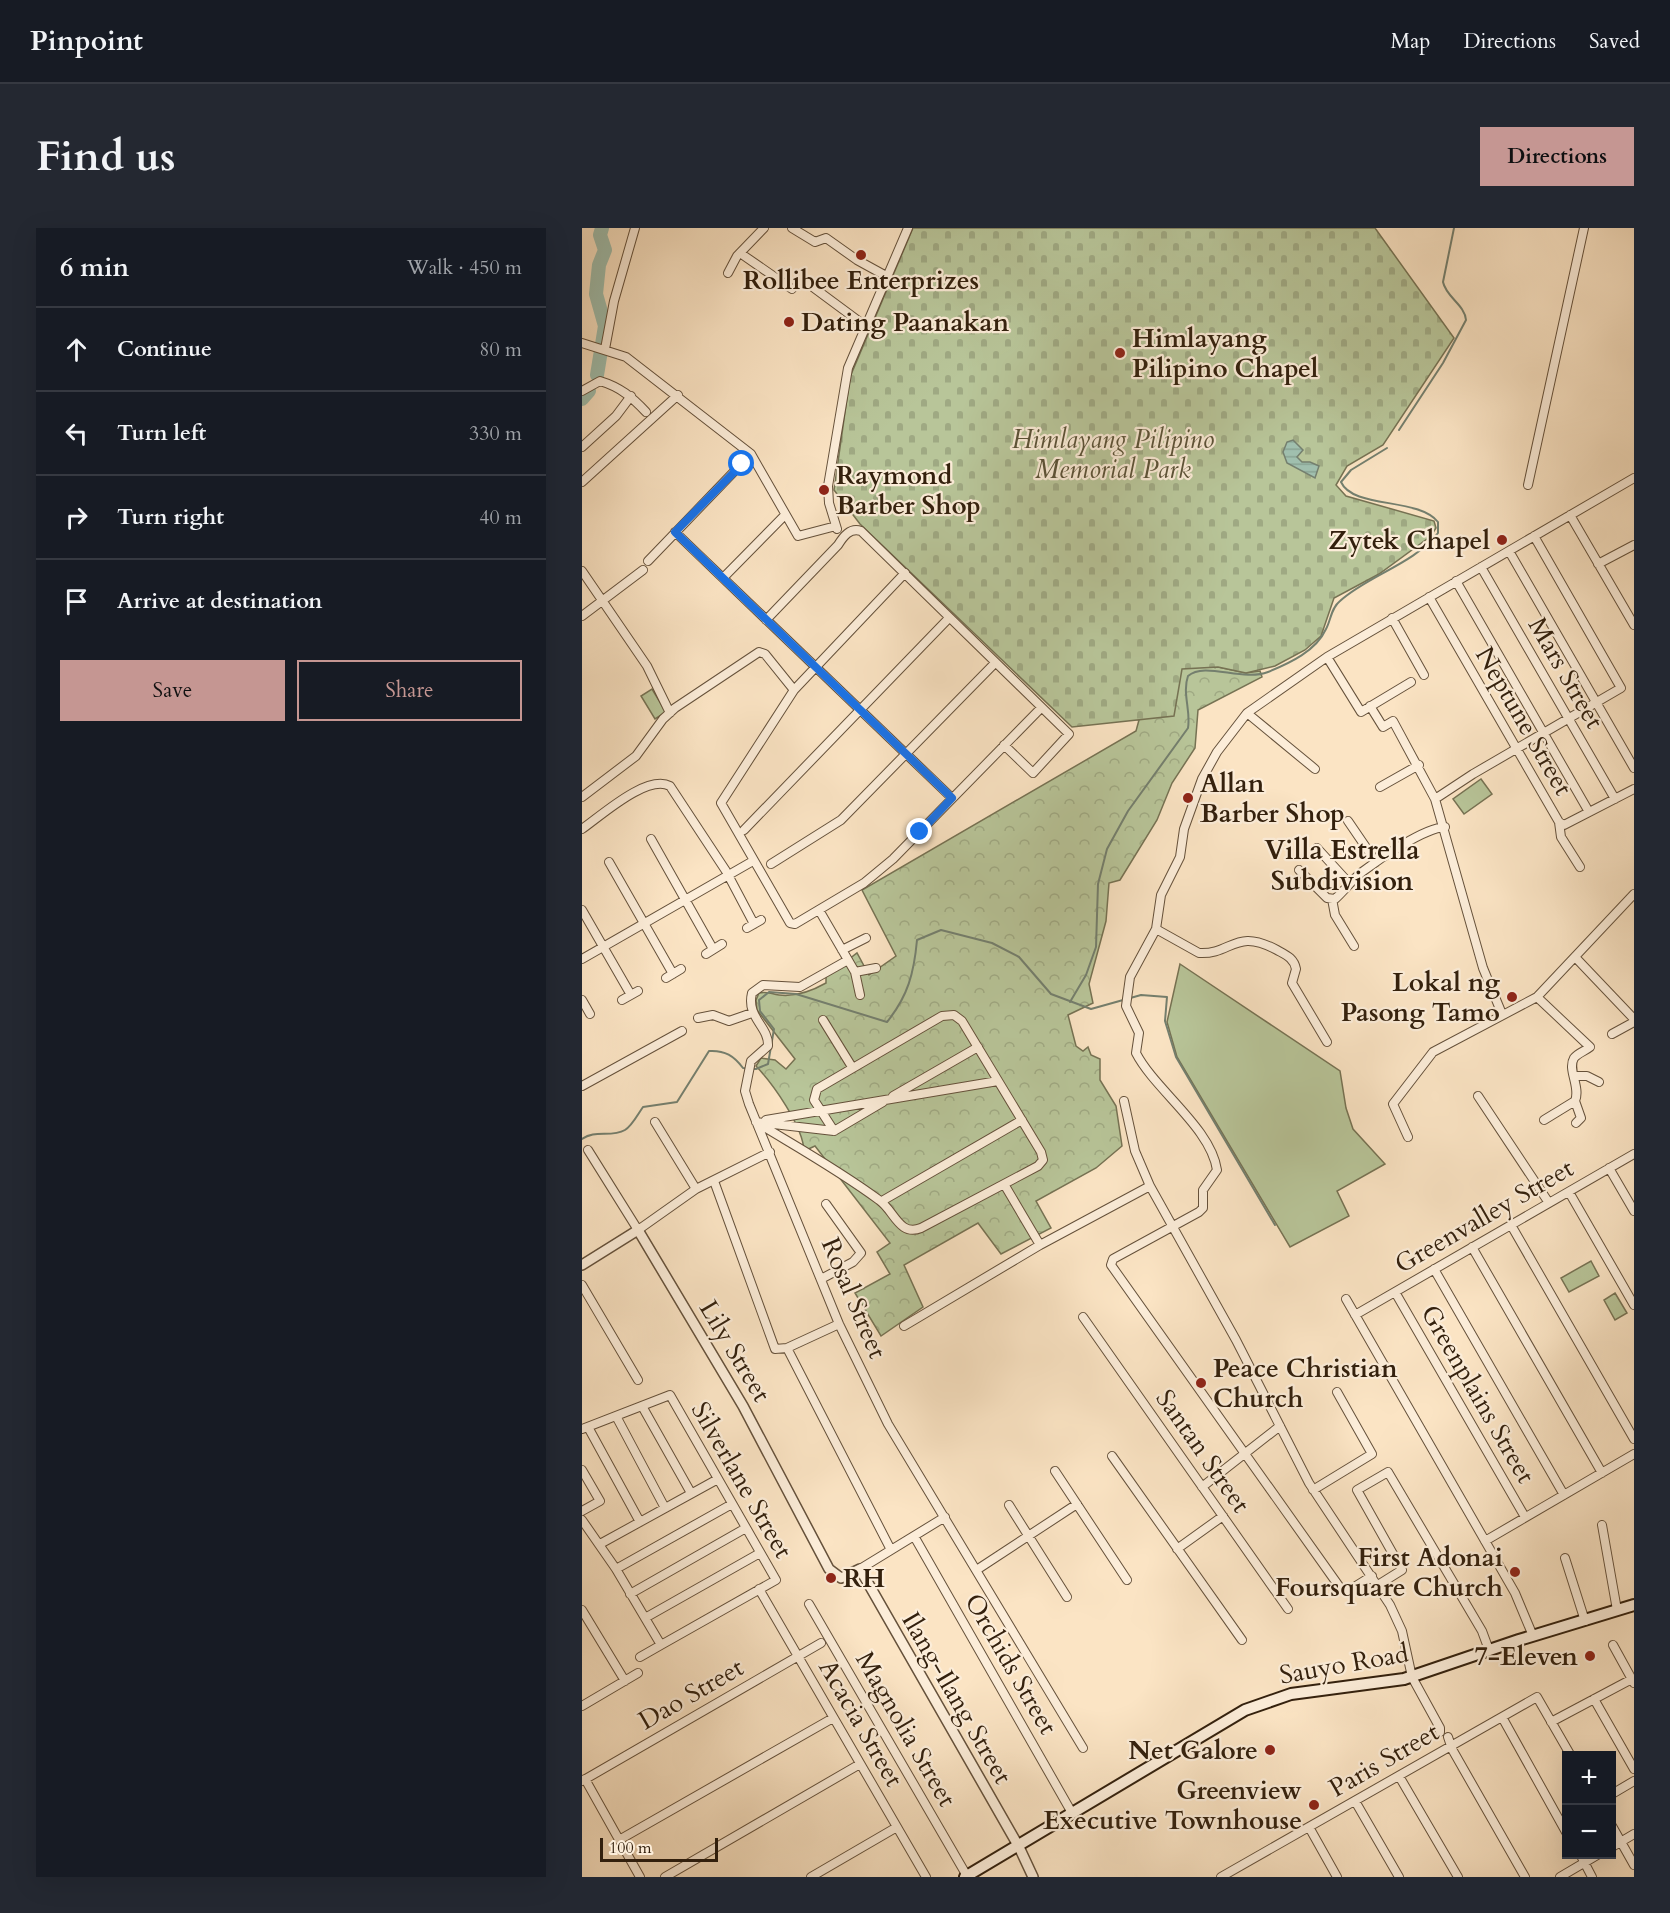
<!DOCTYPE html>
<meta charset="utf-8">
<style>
body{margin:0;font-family:Cardo,serif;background:#242831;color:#f1f3f6}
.controls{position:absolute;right:18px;bottom:18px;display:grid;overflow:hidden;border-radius:0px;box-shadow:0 6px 24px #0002}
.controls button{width:54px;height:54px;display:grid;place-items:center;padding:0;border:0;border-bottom:2px solid #363941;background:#171b24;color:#f1f3f6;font:30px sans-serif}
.scale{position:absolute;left:18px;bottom:15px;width:118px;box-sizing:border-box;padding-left:6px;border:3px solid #33200d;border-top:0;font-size:16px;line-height:21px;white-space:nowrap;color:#33200d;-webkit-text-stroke:4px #fcedd9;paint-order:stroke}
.stop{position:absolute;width:18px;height:18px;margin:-14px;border:4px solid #1a73e8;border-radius:50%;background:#fff}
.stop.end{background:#1a73e8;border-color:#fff;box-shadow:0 2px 6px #0008}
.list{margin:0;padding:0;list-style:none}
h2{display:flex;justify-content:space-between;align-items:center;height:78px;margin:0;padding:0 24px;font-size:26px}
h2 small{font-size:20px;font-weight:400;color:#9ea1a6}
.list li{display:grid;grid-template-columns:39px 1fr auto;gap:18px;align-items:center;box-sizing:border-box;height:84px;padding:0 24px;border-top:2px solid #363941}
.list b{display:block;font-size:22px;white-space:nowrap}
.list em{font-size:20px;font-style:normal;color:#9ea1a6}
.actions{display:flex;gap:12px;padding:18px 24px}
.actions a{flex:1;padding:14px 0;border:2px solid #c59692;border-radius:0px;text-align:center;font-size:21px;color:#c59692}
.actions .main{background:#c59692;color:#111}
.icon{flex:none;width:33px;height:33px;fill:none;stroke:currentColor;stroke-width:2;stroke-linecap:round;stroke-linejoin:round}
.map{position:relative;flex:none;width:1052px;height:1649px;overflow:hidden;border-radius:0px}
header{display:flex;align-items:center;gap:36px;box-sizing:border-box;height:84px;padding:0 30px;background:#171b24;border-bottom:2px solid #363941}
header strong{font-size:28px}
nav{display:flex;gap:33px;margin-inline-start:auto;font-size:21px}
.intro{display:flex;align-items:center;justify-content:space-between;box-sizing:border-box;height:144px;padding:0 36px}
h1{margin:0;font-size:42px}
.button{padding:15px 27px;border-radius:0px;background:#c59692;color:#111;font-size:21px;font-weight:700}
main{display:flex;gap:36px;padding:0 36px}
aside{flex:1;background:#171b24;border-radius:0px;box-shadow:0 6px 24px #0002}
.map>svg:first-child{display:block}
.grass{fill:#b8c599;stroke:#767253;stroke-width:1.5}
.forest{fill:url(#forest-crowns);stroke:#767253;stroke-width:1.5}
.cemetery{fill:url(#cemetery-stones);stroke:#767253;stroke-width:1.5}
.water{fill:url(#water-rules);stroke:#747f6e;stroke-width:1.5}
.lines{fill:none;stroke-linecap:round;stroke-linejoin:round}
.stream{stroke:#747f6e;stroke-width:2}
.river{stroke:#a0bfae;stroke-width:14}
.minor-casing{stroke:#65513b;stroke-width:10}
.tertiary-casing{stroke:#65513b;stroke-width:12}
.secondary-casing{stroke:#33200d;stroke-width:14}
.minor{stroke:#fcedd9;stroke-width:8}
.tertiary{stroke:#fcedd9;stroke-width:9}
.secondary{stroke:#fcedd9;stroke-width:10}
.route{stroke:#1a73e8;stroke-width:8}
.poi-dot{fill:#8f2418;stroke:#fcedd9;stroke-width:2}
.labels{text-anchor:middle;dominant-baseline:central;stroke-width:4.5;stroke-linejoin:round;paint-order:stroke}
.poi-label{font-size:26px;font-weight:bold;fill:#33200d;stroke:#fcedd9;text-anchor:start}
.park-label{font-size:26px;font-style:italic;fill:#5b5237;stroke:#fcedd9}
.street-label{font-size:26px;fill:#33200d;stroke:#fcedd9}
.neighbourhood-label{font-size:27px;font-weight:bold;fill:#33200d;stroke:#fcedd9}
</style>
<header>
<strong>Pinpoint</strong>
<nav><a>Map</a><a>Directions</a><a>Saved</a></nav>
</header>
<div class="intro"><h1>Find us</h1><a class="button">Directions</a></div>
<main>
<aside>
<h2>6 min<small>Walk · 450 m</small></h2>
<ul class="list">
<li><svg class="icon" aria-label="ahead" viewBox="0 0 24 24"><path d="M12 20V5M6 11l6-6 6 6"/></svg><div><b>Continue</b></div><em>80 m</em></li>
<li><svg class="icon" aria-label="left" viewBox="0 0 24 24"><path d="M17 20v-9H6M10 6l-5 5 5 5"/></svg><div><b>Turn left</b></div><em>330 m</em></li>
<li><svg class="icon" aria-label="right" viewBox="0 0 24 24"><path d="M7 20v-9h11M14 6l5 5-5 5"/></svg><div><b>Turn right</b></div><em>40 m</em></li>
<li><svg class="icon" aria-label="arrive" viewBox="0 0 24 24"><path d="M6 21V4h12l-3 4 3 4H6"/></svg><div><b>Arrive at destination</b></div></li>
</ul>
<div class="actions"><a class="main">Save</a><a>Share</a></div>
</aside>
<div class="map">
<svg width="1052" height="1649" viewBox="0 0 1052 1649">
<defs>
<pattern id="forest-crowns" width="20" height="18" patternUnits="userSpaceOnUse" patternTransform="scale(1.5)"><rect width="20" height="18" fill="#b8c599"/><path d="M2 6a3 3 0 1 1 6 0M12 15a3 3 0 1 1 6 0" fill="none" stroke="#9fa983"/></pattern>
<pattern id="cemetery-stones" width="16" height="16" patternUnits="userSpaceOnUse" patternTransform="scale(1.5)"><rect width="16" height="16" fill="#b8c599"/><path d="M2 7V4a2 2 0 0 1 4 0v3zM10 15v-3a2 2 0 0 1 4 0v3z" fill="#9fa983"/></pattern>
<pattern id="water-rules" width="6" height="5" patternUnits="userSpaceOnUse" patternTransform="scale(1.5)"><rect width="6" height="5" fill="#a0bfae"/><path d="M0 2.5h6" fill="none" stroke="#8aa494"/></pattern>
</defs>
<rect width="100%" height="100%" fill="#fbe4c4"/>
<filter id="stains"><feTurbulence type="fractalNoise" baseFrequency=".00333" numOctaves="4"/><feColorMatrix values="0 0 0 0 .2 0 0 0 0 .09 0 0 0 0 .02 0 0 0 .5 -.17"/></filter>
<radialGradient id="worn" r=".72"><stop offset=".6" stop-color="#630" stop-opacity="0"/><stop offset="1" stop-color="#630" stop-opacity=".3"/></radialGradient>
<path class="grass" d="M 70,461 L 84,484 L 73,491 L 59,468 Z
M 899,551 L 910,566 L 882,586 L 871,571 Z
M 598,736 L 758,843 L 764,880 L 771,901 L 803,936 L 755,963 L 767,988 L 708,1019 L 595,829 L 585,794 Z
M 1009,1033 L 1017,1048 L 987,1064 L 979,1050 Z
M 1033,1065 L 1045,1085 L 1033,1092 L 1022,1072 Z"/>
<path class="forest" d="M 584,438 L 636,439 L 664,445 L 678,443 L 680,449 L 616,482 L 613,520 L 590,555 L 575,592 L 538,652 L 527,655 L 524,693 L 507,756 L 511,775 L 486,787 L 494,818 L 501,823 L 506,819 L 509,827 L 518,831 L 518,852 L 534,878 L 540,918 L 514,940 L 454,973 L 469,1000 L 419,1026 L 396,995 L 322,1037 L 341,1079 L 299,1108 L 273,1065 L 308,1046 L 295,1024 L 308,1015 L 233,918 L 222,923 C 221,898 191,856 174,838 L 179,830 L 193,832 L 204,841 L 213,831 L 175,782 L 174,772 L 177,765 C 185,763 189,766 197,767 C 214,769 230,763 244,755 L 244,749 L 275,725 L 287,747 L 314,728 L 280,662 L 554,503 L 557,492 L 544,489 Z"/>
<path class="cemetery" d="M 331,0 L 793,0 L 872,110 L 801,217 L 765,238 L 754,257 L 764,268 L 852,293 L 854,300 L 849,308 L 797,346 L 752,370 L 739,408 L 723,422 L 693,438 L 664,445 L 636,439 L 600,441 L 592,488 L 490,499 L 278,296 L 252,262 L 268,149 Z"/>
<path class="water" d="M 711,212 L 721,222 L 715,229 L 720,234 L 728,234 L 737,238 L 733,250 L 705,235 L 701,224 L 705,214 Z"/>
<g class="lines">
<path class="stream" d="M 817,202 L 861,135 L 884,92 C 883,77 864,69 861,54 L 872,0
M 488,774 L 504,747 L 514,719 L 516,656 L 525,621 L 546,583 L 606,500 C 609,483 600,465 606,448 C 623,433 660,454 686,444 C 708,435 734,423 744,401 C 749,392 749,380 758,373 C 785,348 832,336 856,305 L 856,294 C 836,269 771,281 759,254 L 769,242 L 805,220
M 0,911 C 13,901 29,910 43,902 C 50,898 56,886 61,879 L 95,874 L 127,823 C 143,822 152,828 161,840 L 174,841 L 186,836 L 192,801 L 178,783 L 177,772 L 187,764 L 214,766 L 305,794 C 326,768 332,745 335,712 L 359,702 L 410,715 L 437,729 L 469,766 L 509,781 L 559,767 L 585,769 L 583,793 L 594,829 L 693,997"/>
<path class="river" d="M 15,147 L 23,98 L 14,66 L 17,37 L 23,22 L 18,7 L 20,0
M 0,171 L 7,163"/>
<defs>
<path id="minor" d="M 210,0 L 233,14 L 244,10 L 275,32 L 306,49
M 158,25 L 210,61
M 146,45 L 155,28 L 182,0
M 224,54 L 282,97
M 0,115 L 44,129 L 169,226 L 216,308 L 254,298
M 23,121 L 32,73 L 53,0
M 0,163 L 18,153 C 38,159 50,169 64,184
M 0,219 L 34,188 L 49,168
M 0,254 L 96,167
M 946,257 L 1002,0
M 988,287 L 1052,397
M 255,301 L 247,275 L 246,258 L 266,140 L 326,0
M 93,304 L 370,570
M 927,323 L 1052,540
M 66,333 L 169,226
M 1016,336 L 1052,317
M 899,339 L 1033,571
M 0,343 L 65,438 L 88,485
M 323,345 L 212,462 L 139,575 L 208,695 L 213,696 L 282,655 L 311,631 L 459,480
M 141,350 L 203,287
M 874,353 L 1007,584
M 847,369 L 977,594 L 979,609 L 998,639
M 0,388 L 61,342
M 810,390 L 842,447
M 184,392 L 256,317 C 261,309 268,299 279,303 L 487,506 L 451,545 L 422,517
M 745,429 L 779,484 L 829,454
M 788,478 L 801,499 L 811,493 L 853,571 L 901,740 L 920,786
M 665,485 L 733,541
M 798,559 L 837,537
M 0,569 L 54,528 L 81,491 L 93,480 L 177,424 L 183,426 L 212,462
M 853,571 L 891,546 L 1039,460 L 952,308
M 766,593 L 794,634
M 977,594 L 982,597 L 1052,561
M 0,601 C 20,587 65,546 88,558 L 144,643 L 172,696
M 162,602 L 367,390
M 69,611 L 131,721
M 735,620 L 767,655
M 27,634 L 91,746
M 189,636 L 259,592 L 412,436
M 717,642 L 745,670 L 753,671 C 762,663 770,652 780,644 C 797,631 842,600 863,599
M 750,671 L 753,687 L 772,718
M 0,682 L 49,767
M 237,682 L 273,744 L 278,767
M 165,700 L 179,692
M 574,701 L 617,725 C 650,727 653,699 695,722 C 704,727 712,730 714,741 L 710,755 L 745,814
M 260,722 L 284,710
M 124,726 L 140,716
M 993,729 L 1052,791
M 0,731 L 171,633
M 266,732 L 218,759 L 181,757 L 170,765 C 164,790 187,798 186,818 L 169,833 L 163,863 L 167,876 L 257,1096 L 306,1196 L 501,1520
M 273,744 L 294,740
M 84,750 L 99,741
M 955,769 L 1008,819 C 1003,823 996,825 992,830 C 985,842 999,859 993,873 L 962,892
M 0,772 L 8,786
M 40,772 L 56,763
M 372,787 L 380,793 L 459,924 L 461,932 L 456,938 L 339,1000 C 317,1009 312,982 297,972 C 258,943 215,919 174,894 L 252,903 L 232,872 L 235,861 L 360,788 Z
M 116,790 L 131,787 L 147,793 L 170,785
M 241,792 L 270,839
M 1030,806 L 1052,794
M 992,848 L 1005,848 L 1017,854
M 0,858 L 100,803
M 311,868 L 396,819
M 896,868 L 967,975
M 542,873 L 553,923 L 568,958 L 654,1112 L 727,1255 L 808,1377 L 820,1403 L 830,1449 L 858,1500 L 858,1504
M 993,873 L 999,890 L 994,895
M 184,892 L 416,853
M 73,894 L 114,961
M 252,903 L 301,874
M 826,909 L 811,876 L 851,824 L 955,769 L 1052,666
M 6,922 L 56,1002 L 114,961 L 188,924
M 1027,940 L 1052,983
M 132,953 L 193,1121 L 205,1120 L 257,1096
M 422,956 L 458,1017
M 987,964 L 1052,1077
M 300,973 L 440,892
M 929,997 L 1052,1211
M 890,1019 L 1020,1245
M 852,1041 L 982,1267
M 239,1051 L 271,1034 L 279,1025 L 244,976
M 0,1057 L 56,1152
M 813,1064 L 943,1289
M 764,1071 L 933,1365 L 951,1408
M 773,1087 L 1052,926
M 501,1089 L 706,1381
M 322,1098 L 458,1017 L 568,958
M 205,1120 L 309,1322
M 60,1178 L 109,1265
M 34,1188 L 83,1280
M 6,1199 L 58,1294
M 0,1201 L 88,1167 L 194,1352 L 79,1417 L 34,1341 L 0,1292
M 530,1228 L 660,1412
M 0,1242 L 18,1273 L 0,1283
M 473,1243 L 545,1352
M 620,1259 L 698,1198
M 731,1262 L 790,1226 L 755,1164
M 427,1277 L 485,1369
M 1020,1297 L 1035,1382
M 332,1308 L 490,1585
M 903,1313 L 1052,1226
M 18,1316 L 136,1251
M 595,1321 L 641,1288
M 983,1330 L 1003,1393
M 34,1341 L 150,1276
M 278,1341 L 363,1289
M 396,1341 L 495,1276
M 790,1348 L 766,1363 L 759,1361 L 529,1037 L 531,1031 L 617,984 L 621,980 L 621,962 L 635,942 C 629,900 573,862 554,825 L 557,805 L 544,778 L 548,749 L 574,701 L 579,667 L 598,629 L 602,601 L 620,551 L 635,524 L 665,485 L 745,429 L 1052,250
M 796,1357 L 820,1342 L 775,1262 L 806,1244 L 900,1403 L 907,1422
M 177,1361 L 344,1649
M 48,1366 L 164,1300
M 227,1376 L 385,1648
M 0,1382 L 43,1453
M 63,1390 L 178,1325
M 1031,1417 L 1052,1455
M 58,1429 L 79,1417
M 1012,1471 L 1052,1541
M 0,1478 L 56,1445
M 920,1489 L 984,1604
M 969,1494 L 1050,1451
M 866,1509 L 870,1521 L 943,1649
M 817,1548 L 876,1649
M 3,1551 L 58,1649
M 0,1553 L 239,1415
M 1030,1566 L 1052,1553
M 773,1573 L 817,1649
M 1030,1598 L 1052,1637
M 727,1599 L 755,1649
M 37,1612 L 251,1490
M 1030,1619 L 1052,1606
M 998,1626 L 1010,1649
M 83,1649 L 278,1536
M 229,1649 L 315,1599
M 639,1649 L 955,1469 L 989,1528
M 978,1649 L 1017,1626"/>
<path id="tertiary" d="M 0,1037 L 56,1002 L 161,1178 L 247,1341 L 259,1350 L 278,1341 L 437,1619 L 451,1649"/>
<path id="secondary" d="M 383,1649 L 663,1482 L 709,1466 L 822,1451 L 937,1412 L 1052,1377"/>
</defs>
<use href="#minor" class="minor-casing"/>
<use href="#tertiary" class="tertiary-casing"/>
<use href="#secondary" class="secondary-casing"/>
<use href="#minor" class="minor"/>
<use href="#tertiary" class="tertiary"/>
<use href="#secondary" class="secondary"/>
</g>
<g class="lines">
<path class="route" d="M 160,236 L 93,304 L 370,570 L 338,604"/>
</g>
<g class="poi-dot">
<circle cx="279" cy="27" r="6"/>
<circle cx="207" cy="94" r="6"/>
<circle cx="538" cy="125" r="6"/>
<circle cx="242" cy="262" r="6"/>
<circle cx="920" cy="312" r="6"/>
<circle cx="606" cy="570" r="6"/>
<circle cx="930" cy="769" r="6"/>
<circle cx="619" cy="1155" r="6"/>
<circle cx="933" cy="1344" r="6"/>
<circle cx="249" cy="1350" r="6"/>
<circle cx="1008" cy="1428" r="6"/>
<circle cx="688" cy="1522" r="6"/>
<circle cx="732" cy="1577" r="6"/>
</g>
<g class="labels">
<g class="poi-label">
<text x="279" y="52" text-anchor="middle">Rollibee Enterprizes</text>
<text x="219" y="94">Dating Paanakan</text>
<text x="550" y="110">Himlayang<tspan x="550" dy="30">Pilipino Chapel</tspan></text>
<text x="254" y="247">Raymond<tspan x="254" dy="30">Barber Shop</tspan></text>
<text x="908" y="312" text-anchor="end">Zytek Chapel</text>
<text x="618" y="555">Allan<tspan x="618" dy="30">Barber Shop</tspan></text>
<text x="918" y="754" text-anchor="end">Lokal ng<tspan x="918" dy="30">Pasong Tamo</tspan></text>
<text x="631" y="1140">Peace Christian<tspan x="631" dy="30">Church</tspan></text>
<text x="921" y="1329" text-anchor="end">First Adonai<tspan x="921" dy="30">Foursquare Church</tspan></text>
<text x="261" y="1350">RH</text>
<text x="996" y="1428" text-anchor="end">7-Eleven</text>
<text x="676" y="1522" text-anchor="end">Net Galore</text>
<text x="720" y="1562" text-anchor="end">Greenview<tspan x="720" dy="30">Executive Townhouse</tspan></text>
</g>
<g class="park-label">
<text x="531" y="211">Himlayang Pilipino<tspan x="531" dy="30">Memorial Park</tspan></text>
</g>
<g class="street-label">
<text transform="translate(984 445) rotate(60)">Mars Street</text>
<text transform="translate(942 493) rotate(60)">Neptune Street</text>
<text transform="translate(902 988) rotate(-30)">Greenvalley Street</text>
<text transform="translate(272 1070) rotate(67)">Rosal Street</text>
<text transform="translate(153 1123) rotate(59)">Lily Street</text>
<text transform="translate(896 1166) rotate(60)">Greenplains Street</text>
<text transform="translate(621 1223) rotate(55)">Santan Street</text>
<text transform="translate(160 1252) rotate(60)">Silverlane Street</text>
<text transform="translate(429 1436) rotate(60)">Orchids Street</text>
<text transform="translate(762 1436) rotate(-10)">Sauyo Road</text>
<text transform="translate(109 1466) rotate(-30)">Dao Street</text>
<text transform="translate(375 1470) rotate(60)">Ilang-Ilang Street</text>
<text transform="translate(279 1495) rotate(60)">Acacia Street</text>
<text transform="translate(324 1501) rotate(60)">Magnolia Street</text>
<text transform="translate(802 1532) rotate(-30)">Paris Street</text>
</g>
<g class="neighbourhood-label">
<text x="760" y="622">Villa Estrella<tspan x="760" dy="31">Subdivision</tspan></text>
</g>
</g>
<rect width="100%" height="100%" filter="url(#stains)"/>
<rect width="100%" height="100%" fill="url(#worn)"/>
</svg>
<div class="controls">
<button>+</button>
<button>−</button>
</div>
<div class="scale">100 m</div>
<div class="stop" style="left:160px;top:236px"></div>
<div class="stop end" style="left:338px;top:604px"></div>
</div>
</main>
